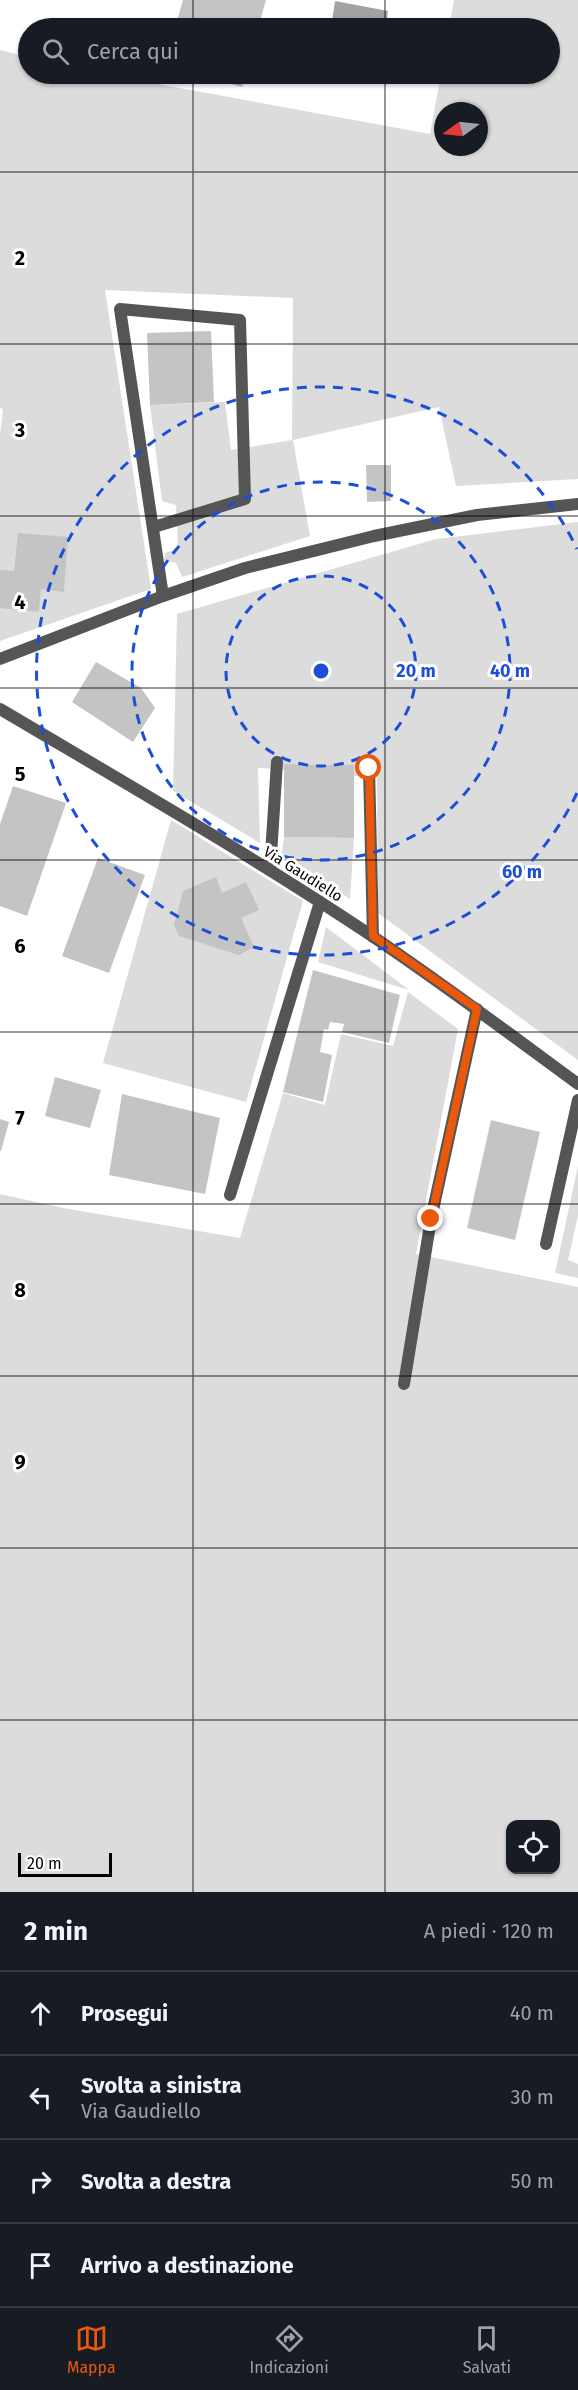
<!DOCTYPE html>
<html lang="it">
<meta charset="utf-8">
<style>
body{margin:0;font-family:"Fira Sans",sans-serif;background:#20242c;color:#f1f3f6}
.controls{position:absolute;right:18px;bottom:18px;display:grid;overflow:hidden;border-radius:12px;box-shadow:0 2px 4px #0004}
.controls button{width:54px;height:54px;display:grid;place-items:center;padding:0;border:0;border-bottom:2px solid #363941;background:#171b24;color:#f1f3f6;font:30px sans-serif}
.compass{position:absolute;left:434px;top:102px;width:54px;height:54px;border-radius:50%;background:#171b24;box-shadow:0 2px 4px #0004;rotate:255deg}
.scale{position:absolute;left:18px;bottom:15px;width:94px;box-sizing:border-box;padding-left:6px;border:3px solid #000;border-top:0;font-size:16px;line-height:21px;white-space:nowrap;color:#000;-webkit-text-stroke:4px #fff;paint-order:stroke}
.stop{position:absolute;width:18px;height:18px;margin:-14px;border:4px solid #ea580c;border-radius:50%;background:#fff}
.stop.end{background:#ea580c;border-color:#fff;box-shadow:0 2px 6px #0008}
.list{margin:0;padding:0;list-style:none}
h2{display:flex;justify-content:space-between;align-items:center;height:78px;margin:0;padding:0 24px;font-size:26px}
h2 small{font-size:20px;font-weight:400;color:#9ea1a6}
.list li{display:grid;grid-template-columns:39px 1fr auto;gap:18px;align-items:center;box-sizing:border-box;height:84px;padding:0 24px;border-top:2px solid #363941}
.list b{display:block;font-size:22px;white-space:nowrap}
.list p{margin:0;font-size:20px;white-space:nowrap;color:#9ea1a6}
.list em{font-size:20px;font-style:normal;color:#9ea1a6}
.icon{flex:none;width:33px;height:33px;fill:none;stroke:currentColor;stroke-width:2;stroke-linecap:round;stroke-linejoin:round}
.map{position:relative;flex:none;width:578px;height:1892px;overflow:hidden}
.search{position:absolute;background:#171b24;box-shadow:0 2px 4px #0004;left:18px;right:18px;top:18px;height:66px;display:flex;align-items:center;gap:15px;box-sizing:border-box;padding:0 21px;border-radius:33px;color:#9ea1a6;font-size:22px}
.sheet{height:414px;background:#171b24}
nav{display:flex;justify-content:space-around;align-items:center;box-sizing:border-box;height:84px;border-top:2px solid #363941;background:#171b24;font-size:16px;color:#9ea1a6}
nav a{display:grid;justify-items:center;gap:3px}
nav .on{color:#ea580c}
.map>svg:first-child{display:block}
.green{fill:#dcdcdc;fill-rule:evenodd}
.water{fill:#a3a3a3}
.building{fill:#c4c4c4}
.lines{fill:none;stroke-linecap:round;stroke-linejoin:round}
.lane{stroke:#555;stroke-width:12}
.street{stroke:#555;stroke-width:12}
.route{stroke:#ea580c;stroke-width:8}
.grid{fill:none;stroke:#000;stroke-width:1.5;stroke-opacity:0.55}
.ring{fill:none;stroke:#1d4ed8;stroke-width:3;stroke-dasharray:10 8}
.labels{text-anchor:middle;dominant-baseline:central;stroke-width:6;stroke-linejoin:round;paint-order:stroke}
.street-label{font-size:15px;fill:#000;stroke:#fff}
.grid-label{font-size:20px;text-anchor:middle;font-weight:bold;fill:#000;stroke:#fff;stroke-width:6;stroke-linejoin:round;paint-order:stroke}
.centre{fill:#1d4ed8;stroke:#fff;stroke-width:3}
.ring-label{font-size:18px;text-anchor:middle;font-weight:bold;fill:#1d4ed8;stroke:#fff;stroke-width:6;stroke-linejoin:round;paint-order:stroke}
</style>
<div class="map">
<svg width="578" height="1892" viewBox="0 0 578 1892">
<rect width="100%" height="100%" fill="#fff"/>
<path class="green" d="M 454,0 L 578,0 L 578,479 L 456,486 L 439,407 L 293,440 L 310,536 L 182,577 L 176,563 L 164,560 L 165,553 L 178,549 L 176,505 L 162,501 L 150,405 L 225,402 L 231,450 L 292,440 L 293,298 L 105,290 L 151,589 L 0,641 L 0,435 L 3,409 L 0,408 L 0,50 L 28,57 L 28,74 L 103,74 L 430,134 L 441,74 L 550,74 L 550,28 L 449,28 ZM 443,111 L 479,111 L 479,147 L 443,147 Z
M 578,522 L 578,1060 L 378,913 L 377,777 L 354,776 L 353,765 L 284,764 L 284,769 L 258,768 L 260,843 L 173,791 L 177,614 L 436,539 Z
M 171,820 L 303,901 L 246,1102 L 103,1063 Z
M 284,837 L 354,838 L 350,899 L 281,858 Z
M 326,927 L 409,990 L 318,962 Z
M 408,992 L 458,1029 L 416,1254 L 578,1287 L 578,1892 L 0,1892 L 0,1194 L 63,1208 L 240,1238 L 283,1093 L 325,1105 L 341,1034 L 393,1046 ZM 510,1824 L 556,1824 L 556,1870 L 510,1870 Z
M 578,1166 L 578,1216 L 568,1260 L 578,1264 L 578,1278 L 555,1273 Z"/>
<path class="water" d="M 335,1 L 388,11 L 386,28 L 331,28 Z"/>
<path class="building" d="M 183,0 L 266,0 L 258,28 L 175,28 Z
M 197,74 L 245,74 L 242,87 Z
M 211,331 L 214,402 L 150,405 L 147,333 Z
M 366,465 L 391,465 L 391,501 L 367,502 Z
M 18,533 L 68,537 L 64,592 L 41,589 L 39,612 L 0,608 L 0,570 L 14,571 Z
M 96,662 L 141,688 L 155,708 L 133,742 L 72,702 Z
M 284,764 L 354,765 L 354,838 L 284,837 Z
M 13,786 L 66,803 L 27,916 L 0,906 L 0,824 Z
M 98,858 L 145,875 L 109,973 L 62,956 Z
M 216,877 L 222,893 L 246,882 L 259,910 L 241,918 L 254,947 L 239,955 L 179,936 L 174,925 L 183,891 Z
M 313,970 L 400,995 L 389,1043 L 342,1032 L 344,1024 L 330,1022 L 328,1030 L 324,1029 L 320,1052 L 332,1055 L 323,1102 L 283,1092 Z
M 55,1077 L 101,1090 L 90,1128 L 45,1116 Z
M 122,1094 L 220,1118 L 205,1194 L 109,1175 Z
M 0,1119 L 9,1122 L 1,1151 L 0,1151 Z
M 491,1120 L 540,1132 L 515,1240 L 467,1228 Z"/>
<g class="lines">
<path class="lane" d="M 154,527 L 245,499 L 240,320 L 120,309 L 163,596
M 369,768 L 373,937
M 270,870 L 277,762
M 230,1195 L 320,902
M 546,1244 L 578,1100
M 404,1384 L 431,1219 L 477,1009"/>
<path class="street" d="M 0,659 L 163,596 L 245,568 L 374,536 L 477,515 L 578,504
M 0,709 C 125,783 251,855 372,936 C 442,983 510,1034 578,1084"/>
</g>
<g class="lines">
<path class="route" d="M 369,768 L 373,936 L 477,1009 L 431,1219"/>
</g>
<path class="grid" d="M 193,0 L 193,28M 385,0 L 385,28M 193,74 L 193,1892M 385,74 L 385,1892M 0,172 L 578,172M 0,344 L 578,344M 0,516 L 578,516M 0,688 L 578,688M 0,860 L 578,860M 0,1032 L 578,1032M 0,1204 L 578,1204M 0,1376 L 578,1376M 0,1548 L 578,1548M 0,1720 L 578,1720"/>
<g class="ring">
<circle cx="321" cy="671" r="95"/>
<circle cx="321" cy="671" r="189"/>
<path d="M577 793A284 284 0 1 1 577 549"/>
</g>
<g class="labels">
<g class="street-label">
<text transform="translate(303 874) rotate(32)">Via Gaudiello</text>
</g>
</g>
<g class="grid-label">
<text x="20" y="265">2</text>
<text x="20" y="437">3</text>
<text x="20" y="609">4</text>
<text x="20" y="781">5</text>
<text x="20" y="953">6</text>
<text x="20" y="1125">7</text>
<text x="20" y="1297">8</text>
<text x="20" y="1469">9</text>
</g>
<circle cx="321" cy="671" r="9" class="centre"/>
<g class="ring-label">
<text x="416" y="677">20 m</text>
<text x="510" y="677">40 m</text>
<text x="522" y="878">60 m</text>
</g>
</svg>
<div class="controls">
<button><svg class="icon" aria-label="locate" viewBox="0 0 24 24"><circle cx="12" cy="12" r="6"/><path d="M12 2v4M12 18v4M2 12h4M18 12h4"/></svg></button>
</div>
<svg class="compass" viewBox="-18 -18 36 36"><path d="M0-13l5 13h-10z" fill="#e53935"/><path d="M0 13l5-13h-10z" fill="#9ea1a6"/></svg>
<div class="scale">20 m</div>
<div class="stop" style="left:369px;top:768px"></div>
<div class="stop end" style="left:431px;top:1219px"></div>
<div class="search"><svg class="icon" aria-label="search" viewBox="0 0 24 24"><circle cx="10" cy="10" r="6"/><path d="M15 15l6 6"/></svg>Cerca qui</div>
</div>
<section class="sheet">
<h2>2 min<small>A piedi · 120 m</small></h2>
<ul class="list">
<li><svg class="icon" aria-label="ahead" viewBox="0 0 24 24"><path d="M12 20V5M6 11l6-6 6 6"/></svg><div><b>Prosegui</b></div><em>40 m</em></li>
<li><svg class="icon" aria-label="left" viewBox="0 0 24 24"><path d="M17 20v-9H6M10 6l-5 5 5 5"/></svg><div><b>Svolta a sinistra</b><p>Via Gaudiello</p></div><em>30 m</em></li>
<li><svg class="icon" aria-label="right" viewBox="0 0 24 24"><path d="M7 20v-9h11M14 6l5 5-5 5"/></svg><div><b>Svolta a destra</b></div><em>50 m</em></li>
<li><svg class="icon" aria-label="arrive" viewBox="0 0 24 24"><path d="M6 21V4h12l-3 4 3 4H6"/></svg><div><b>Arrivo a destinazione</b></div></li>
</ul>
</section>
<nav>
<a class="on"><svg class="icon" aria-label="map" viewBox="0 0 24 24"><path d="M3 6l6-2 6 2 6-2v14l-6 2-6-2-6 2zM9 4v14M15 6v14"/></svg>Mappa</a>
<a><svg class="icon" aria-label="directions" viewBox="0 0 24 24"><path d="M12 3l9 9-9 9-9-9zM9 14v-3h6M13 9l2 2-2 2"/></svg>Indicazioni</a>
<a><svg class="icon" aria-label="saved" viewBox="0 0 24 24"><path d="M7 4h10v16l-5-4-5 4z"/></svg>Salvati</a>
</nav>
